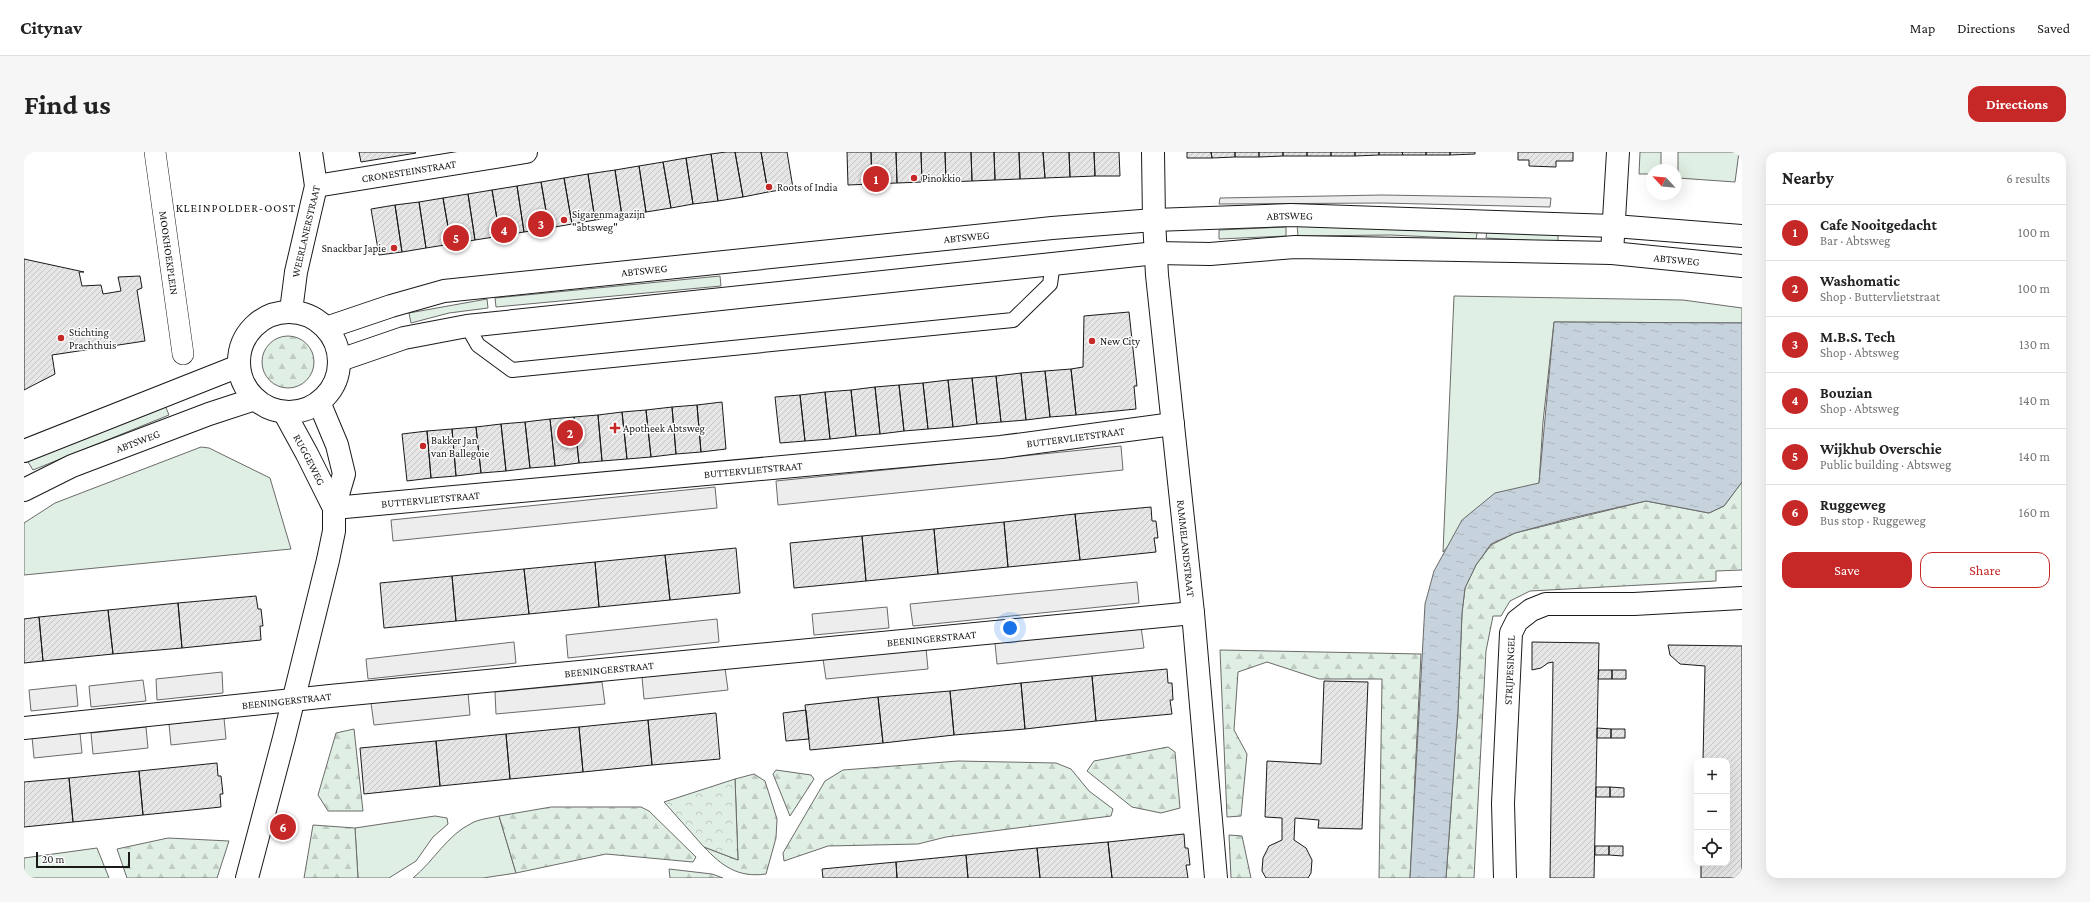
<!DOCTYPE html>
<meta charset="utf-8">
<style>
body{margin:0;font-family:"Crimson Pro",serif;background:#f6f6f6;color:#222}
.controls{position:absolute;right:12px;bottom:12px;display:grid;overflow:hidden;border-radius:8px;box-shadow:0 4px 16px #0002}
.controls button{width:36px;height:36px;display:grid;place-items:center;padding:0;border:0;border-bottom:1px solid #e0e0e0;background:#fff;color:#222;font:20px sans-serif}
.compass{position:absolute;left:1622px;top:12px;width:36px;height:36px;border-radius:50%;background:#fff;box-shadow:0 4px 16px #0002;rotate:296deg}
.scale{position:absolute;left:12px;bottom:10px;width:94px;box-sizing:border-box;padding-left:4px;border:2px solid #1a1a1a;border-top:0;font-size:11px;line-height:14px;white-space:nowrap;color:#1a1a1a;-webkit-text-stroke:3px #fff;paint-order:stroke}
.you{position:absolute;left:986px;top:476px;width:14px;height:14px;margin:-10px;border:3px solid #fff;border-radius:50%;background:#1a73e8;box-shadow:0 0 0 6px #1a73e833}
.badge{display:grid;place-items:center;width:26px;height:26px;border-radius:50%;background:#c62828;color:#fff;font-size:13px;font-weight:700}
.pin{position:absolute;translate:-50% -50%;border:2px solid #fff;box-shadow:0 1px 4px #0006}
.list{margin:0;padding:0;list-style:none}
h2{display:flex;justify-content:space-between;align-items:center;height:52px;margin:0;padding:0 16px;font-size:17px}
h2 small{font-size:13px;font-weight:400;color:#767676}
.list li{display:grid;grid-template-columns:26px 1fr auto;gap:12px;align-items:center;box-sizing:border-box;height:56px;padding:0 16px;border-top:1px solid #e0e0e0}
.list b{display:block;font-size:15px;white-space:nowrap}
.list p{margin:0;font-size:13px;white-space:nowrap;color:#767676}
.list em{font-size:13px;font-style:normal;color:#767676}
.actions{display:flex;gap:8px;padding:12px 16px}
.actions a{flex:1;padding:9px 0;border:1px solid #c62828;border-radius:12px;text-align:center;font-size:14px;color:#c62828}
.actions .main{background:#c62828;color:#fff}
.icon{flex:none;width:22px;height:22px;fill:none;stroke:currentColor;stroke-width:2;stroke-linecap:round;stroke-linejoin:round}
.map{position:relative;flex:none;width:1718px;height:726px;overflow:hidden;border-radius:12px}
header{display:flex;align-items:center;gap:24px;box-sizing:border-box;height:56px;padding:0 20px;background:#fff;border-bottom:1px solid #e0e0e0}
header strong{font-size:19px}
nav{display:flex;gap:22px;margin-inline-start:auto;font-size:14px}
.intro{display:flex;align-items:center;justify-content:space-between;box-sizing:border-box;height:96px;padding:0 24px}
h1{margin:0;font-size:28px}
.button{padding:10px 18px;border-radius:12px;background:#c62828;color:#fff;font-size:14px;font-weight:700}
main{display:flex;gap:24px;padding:0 24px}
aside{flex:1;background:#fff;border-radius:12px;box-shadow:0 4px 16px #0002}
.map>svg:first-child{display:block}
.green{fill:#e0efe3;stroke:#6a6a6a}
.forest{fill:url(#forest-firs);stroke:#6a6a6a}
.park{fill:url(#park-crowns);stroke:#6a6a6a}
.parking{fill:#ededed;stroke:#6a6a6a}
.water{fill:url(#water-ripples);stroke:#6a6a6a}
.building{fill:url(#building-hatch);stroke:#1a1a1a}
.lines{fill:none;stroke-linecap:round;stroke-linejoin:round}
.service-casing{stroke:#1a1a1a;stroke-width:16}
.pedestrian-casing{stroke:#1a1a1a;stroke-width:22}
.minor-casing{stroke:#1a1a1a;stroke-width:24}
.tertiary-casing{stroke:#1a1a1a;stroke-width:24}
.service{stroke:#fff;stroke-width:14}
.pedestrian{stroke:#fff;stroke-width:21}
.minor{stroke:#fff;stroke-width:22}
.tertiary{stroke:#fff;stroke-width:22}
.poi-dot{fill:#c62828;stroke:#fff;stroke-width:1.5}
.labels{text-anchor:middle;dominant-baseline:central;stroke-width:3;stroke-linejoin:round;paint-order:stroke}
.street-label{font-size:11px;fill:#1a1a1a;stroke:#fff}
.poi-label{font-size:11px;fill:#1a1a1a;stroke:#fff;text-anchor:start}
.neighbourhood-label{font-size:12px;letter-spacing:1px;fill:#1a1a1a;stroke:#fff}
</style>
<header>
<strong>Citynav</strong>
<nav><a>Map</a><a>Directions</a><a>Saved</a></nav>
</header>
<div class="intro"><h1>Find us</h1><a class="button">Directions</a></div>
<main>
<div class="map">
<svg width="1718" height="726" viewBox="0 0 1718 726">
<defs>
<pattern id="forest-firs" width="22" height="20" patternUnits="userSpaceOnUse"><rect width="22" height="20" fill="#e0efe3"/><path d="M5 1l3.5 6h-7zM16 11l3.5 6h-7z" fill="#c0ccc2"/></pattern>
<pattern id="park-crowns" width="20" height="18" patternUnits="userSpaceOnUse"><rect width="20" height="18" fill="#e0efe3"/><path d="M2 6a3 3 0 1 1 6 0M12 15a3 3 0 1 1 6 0" fill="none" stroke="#c0ccc2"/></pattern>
<pattern id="water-ripples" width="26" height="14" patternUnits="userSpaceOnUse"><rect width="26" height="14" fill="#c6d2dc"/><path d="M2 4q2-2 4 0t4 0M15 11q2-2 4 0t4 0" fill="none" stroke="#aab4bc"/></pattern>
<pattern id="building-hatch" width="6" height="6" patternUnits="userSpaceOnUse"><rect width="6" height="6" fill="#e6e6e6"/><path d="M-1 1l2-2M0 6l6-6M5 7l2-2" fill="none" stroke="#c5c5c5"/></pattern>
</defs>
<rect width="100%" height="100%" fill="#fff"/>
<path class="green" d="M 1616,0 L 1637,0 L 1637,18 L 1628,18 L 1628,22 L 1615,22 Z
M 1654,0 L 1715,0 L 1711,30 L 1654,26 Z
M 1273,72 L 1454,76 L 1452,87 L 1366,83 L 1274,84 Z
M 1262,75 L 1262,84 L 1195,87 L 1195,78 Z
M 1463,77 L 1534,79 L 1534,90 L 1462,86 Z
M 696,124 L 697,134 L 472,155 L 471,146 Z
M 1430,144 L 1659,148 L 1718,156 L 1718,171 L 1530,170 L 1519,270 L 1515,332 L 1471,342 L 1419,400 Z
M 463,147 L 464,156 L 425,161 L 387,171 L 385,161 Z
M 141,253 L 145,263 L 9,318 L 4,310 L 17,302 Z
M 177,295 L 185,296 L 246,326 L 267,397 L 0,423 L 0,371 L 31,351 Z
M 411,664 L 423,666 L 424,672 L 409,685 L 392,709 L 365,726 L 334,726 L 331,676 Z
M 475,664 L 492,721 L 459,726 L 389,726 C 410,709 423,683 448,671 C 455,667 467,666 475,664 Z
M 73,696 L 85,726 L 0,726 L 0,706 Z"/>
<path class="forest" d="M238 210a26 26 0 1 1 52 0a26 26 0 1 1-52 0Z
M 1718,330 L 1718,418 L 1692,419 L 1692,429 L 1506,439 L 1486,449 L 1477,464 L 1469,464 L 1462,499 L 1450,726 L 1422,726 L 1434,559 L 1438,461 L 1441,436 L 1452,413 L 1467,393 L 1491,381 L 1622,349 L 1685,361 L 1700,354 Z
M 1196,498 L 1397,502 L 1386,726 L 1355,726 L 1358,527 L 1295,527 L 1243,510 L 1214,520 L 1210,578 L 1223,602 L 1217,664 L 1203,665 Z
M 330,577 L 339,659 L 304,659 L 294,643 L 312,581 Z
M 1144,595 L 1151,600 L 1156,656 L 1137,661 L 1108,655 L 1063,619 L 1070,609 Z
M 934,609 L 1032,611 L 1047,617 L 1065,639 L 1089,657 L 1087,664 L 922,685 L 894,692 L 804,694 L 760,709 L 759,701 L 801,629 L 819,618 Z
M 752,618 L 787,623 L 790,627 L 766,664 L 749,622 Z
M 730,622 L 741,629 L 753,667 L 752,686 L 742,722 C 714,726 698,714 680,695 L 714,708 L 711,627 Z
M 527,655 L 617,655 L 625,659 L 672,705 L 669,710 L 582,702 L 492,721 L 475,664 Z
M 289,673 L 331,676 L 334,726 L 280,726 Z
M 1205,683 L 1218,684 L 1227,726 L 1207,726 Z
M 144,686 L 205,689 L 193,726 L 103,726 L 93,697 Z
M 645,717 L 688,722 L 699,726 L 646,726 Z"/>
<path class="park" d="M 711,627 L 714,708 L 680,695 L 640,650 Z"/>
<path class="parking" d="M 1358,43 L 1480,45 L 1527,46 L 1526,55 L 1358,51 L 1195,52 L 1196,46 Z
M 1097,294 L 1099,318 L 754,353 L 752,329 Z
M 691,335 L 693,356 L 369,389 L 367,368 Z
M 1113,430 L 1115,451 L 889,474 L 886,452 Z
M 863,455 L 865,476 L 790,483 L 788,462 Z
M 693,467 L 695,490 L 544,506 L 542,483 Z
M 1117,475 L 1120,496 L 973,512 L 971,491 Z
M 490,490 L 492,511 L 344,527 L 342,507 Z
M 902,496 L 904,517 L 802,527 L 799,507 Z
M 701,516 L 704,538 L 620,547 L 618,525 Z
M 198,520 L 199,541 L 133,548 L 132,527 Z
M 119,528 L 122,549 L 67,555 L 65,534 Z
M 578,530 L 581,552 L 472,562 L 471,540 Z
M 52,533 L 54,554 L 7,559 L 5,538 Z
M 444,541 L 446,563 L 350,573 L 347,551 Z
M 200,566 L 202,587 L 147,593 L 145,572 Z
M 122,575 L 124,596 L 69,602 L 67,581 Z
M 56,581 L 58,601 L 10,606 L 8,585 Z"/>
<path class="water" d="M 1530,170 L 1718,171 L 1718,330 L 1700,354 L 1685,361 L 1622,349 L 1543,367 L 1491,381 L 1467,392 L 1452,413 L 1441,436 L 1438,461 L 1434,559 L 1422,726 L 1386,726 L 1401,452 L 1410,419 L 1438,368 L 1471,341 L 1515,331 Z"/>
<path class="building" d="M 335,0 L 391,0 L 392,1 L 337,10 Z
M 702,0 L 711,0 L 719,45 L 694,49 L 687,2 Z
M 711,0 L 737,0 L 744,40 L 719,45 Z
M 737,0 L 763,0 L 769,36 L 744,40 Z
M 823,0 L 847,0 L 848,32 L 824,33 Z
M 847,0 L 872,0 L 873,31 L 848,32 Z
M 872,0 L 897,0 L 898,30 L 873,31 Z
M 897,0 L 921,0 L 922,30 L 898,30 Z
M 921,0 L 947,0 L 948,29 L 922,30 Z
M 947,0 L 970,0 L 971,28 L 948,29 Z
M 970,0 L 995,0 L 996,27 L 971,28 Z
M 995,0 L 1019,0 L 1021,26 L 996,27 Z
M 1019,0 L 1045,0 L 1046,25 L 1021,26 Z
M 1045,0 L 1070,0 L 1071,24 L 1046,25 Z
M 1070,0 L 1095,0 L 1096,24 L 1071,24 Z
M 1163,0 L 1187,0 L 1188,6 L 1163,6 Z
M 1187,0 L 1211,0 L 1211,5 L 1188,6 Z
M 1211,0 L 1235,0 L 1235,5 L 1211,5 Z
M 1235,0 L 1259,0 L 1259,4 L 1235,5 Z
M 1259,0 L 1283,0 L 1283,4 L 1259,4 Z
M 1283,0 L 1307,0 L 1307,4 L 1283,4 Z
M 1307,0 L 1331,0 L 1331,4 L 1307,4 Z
M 1331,0 L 1355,0 L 1355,3 L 1331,4 Z
M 1355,0 L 1378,0 L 1379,3 L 1355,3 Z
M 1378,0 L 1402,0 L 1402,3 L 1379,3 Z
M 1402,0 L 1426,0 L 1426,3 L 1402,3 Z
M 1426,0 L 1451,0 L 1451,2 L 1426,3 Z
M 1494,0 L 1549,0 L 1549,9 L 1532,9 L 1532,15 L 1505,14 L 1505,8 L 1494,8 Z
M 687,2 L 694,49 L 669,52 L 662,6 Z
M 662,6 L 669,52 L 647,56 L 639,10 Z
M 639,10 L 647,56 L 622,60 L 615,14 Z
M 615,14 L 622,60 L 598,64 L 591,18 Z
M 591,18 L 598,64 L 571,68 L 564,22 Z
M 564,22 L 571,68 L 548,72 L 540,26 Z
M 540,26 L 548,72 L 525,76 L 517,30 Z
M 517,30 L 525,76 L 500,80 L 493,34 Z
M 493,34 L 500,80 L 476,84 L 468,38 Z
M 468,38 L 476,84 L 451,88 L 444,42 Z
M 444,42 L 451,88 L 427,92 L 419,46 Z
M 419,46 L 427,92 L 402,96 L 395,50 Z
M 395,50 L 402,96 L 378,100 L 371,53 Z
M 371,53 L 378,100 L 355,103 L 347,57 Z
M 0,107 L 60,120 L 55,120 L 58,134 L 77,133 L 79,142 L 97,139 L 94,125 L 116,124 L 118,136 L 113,138 L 121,189 L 28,203 L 31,222 L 0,238 Z
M 1105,160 L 1113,234 L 1110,234 L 1112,257 L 1052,263 L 1047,217 L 1059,215 L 1060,164 Z
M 1047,217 L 1052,263 L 1026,265 L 1021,219 Z
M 1021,219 L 1026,265 L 1002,268 L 997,221 Z
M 997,221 L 1002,268 L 977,270 L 972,224 Z
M 972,224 L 977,270 L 953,272 L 948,226 Z
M 948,226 L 953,272 L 929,275 L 924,228 Z
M 924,228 L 929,275 L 904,277 L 899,231 Z
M 899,231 L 904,277 L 880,279 L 875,233 Z
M 875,233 L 880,279 L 856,282 L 851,235 Z
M 851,235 L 856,282 L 832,284 L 827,238 Z
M 827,238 L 832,284 L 806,287 L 801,240 Z
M 801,240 L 806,287 L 781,289 L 776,243 Z
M 776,243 L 781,289 L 756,291 L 751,245 Z
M 698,250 L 702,297 L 677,300 L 673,253 Z
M 673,253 L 677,300 L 652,302 L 648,255 Z
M 648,255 L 652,302 L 627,305 L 622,258 Z
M 622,258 L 627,305 L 603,307 L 598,260 Z
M 598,260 L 603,307 L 578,309 L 574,263 Z
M 574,263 L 578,309 L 555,311 L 550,265 Z
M 550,265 L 555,311 L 531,314 L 526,267 Z
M 526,267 L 531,314 L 506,316 L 501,270 Z
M 501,270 L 506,316 L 482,319 L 477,272 Z
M 477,272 L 482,319 L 457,321 L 452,275 Z
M 452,275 L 457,321 L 432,324 L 428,277 Z
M 428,277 L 432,324 L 407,326 L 403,279 Z
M 403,279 L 407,326 L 383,329 L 378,282 Z
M 1127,355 L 1128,369 L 1132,369 L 1134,386 L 1130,386 L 1132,400 L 1056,408 L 1051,362 Z
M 1051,362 L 1056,408 L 984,415 L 980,370 Z
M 980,370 L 984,415 L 914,422 L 910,377 Z
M 910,377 L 914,422 L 842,429 L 838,384 Z
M 838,384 L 842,429 L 770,436 L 766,391 Z
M 712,396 L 716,441 L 646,448 L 641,403 Z
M 641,403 L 646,448 L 575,455 L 571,410 Z
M 571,410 L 575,455 L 505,462 L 500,417 Z
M 500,417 L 505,462 L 432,469 L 428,424 Z
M 428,424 L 432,469 L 360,476 L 356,431 Z
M 232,444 L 234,457 L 237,457 L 239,474 L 236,474 L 237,488 L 158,496 L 154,451 Z
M 154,451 L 158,496 L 89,502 L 84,458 Z
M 84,458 L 89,502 L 19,509 L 15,465 Z
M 15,465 L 19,509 L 0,511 L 0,467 Z
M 1508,490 L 1575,491 L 1570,726 L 1526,726 L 1529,510 L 1524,511 L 1517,516 L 1508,518 Z
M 1644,493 L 1718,494 L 1718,726 L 1677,726 L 1677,711 L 1703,711 L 1703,609 L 1679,609 L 1681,514 L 1656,512 L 1646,503 Z
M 1143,517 L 1144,531 L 1148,531 L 1149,548 L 1146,548 L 1148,562 L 1072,569 L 1068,524 Z
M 1575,518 L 1588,518 L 1588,527 L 1574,527 Z
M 1588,518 L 1602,518 L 1602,527 L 1588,527 Z
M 1068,524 L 1072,569 L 1001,577 L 997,531 Z
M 1300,529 L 1344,530 L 1338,677 L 1294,676 L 1295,668 L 1271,666 L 1270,688 L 1282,696 L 1288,708 L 1287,721 L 1284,726 L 1242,726 L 1238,719 L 1239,706 L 1245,694 L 1258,688 L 1258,666 L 1241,665 L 1243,609 L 1297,612 Z
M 997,531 L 1001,577 L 930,583 L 926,539 Z
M 926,539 L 930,583 L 859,591 L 854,545 Z
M 854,545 L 859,591 L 786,598 L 781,553 Z
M 782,558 L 785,587 L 762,589 L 759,561 Z
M 692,561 L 696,607 L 628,613 L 624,568 Z
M 624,568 L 628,613 L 559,620 L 555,575 Z
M 555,575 L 559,620 L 486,627 L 482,582 Z
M 1573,576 L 1587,577 L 1587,586 L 1573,586 Z
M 1587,577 L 1601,577 L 1601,586 L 1587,586 Z
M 482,582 L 486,627 L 416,634 L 412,589 Z
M 412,589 L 416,634 L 340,642 L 336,596 Z
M 193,611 L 194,624 L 197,624 L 199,642 L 196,642 L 197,655 L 119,663 L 115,619 Z
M 115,619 L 119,663 L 49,670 L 45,626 Z
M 45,626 L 49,670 L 0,675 L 0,630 Z
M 1572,635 L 1586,635 L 1586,645 L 1572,645 Z
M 1586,635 L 1600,636 L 1600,645 L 1586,645 Z
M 1160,682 L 1161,696 L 1164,696 L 1166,713 L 1162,713 L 1164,726 L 1088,726 L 1084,690 Z
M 1084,690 L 1088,726 L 1016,726 L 1013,696 Z
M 1571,694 L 1585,694 L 1585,703 L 1571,703 Z
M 1585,694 L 1599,694 L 1599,704 L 1585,703 Z
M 1013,696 L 1016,726 L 944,726 L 942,703 Z
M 942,703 L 944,726 L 873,726 L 872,710 Z
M 872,710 L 873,726 L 799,726 L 798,717 Z"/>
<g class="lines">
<defs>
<path id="service" d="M 443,174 L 454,193 L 488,218 L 989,168 L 1026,132 L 1029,111"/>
<g id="pedestrian">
<path id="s1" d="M 131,0 L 159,202"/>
</g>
<g id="minor">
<path id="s2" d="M 1129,0 L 1130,68 L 1133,123 L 1169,461 L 1192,726"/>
<path id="s3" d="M 292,34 L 502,0"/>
<path d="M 1588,101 L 1594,0"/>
<path id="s4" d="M 267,159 L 272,120 L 292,34 L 287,0"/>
<path id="s5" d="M 260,260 L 283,302 L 310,356"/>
<path id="s6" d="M 310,356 L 977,295 L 1149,272"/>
<path id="s7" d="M 0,576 L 306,544 L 1169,461"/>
<path d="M 223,726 L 260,586 L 304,408 L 310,379 L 310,356 L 320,322 L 313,293 L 295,250"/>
<path id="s8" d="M 1481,726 L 1479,651 L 1487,481 L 1493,469 L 1507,458 L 1522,452 L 1610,452 L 1718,446"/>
</g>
<g id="tertiary">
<circle cx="265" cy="210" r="50"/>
<path id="s9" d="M 302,176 L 367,154 L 420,139 L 1028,76 L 1130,68 L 1267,63 L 1590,74 L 1718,84"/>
<path id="s10" d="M 316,208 L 380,186 L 443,174 L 1132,101 L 1186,102 L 1271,95 L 1588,101 L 1718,114"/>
<path d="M 0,299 L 215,214"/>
<path id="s11" d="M 0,338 L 48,314 L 185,262 L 231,247"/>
</g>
</defs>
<use href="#service" class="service-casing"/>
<use href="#pedestrian" class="pedestrian-casing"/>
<use href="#minor" class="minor-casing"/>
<use href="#tertiary" class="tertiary-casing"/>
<use href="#service" class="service"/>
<use href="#pedestrian" class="pedestrian"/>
<use href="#minor" class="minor"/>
<use href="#tertiary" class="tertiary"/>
</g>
<g class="poi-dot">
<circle cx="890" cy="26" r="4"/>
<circle cx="745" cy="35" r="4"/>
<circle cx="540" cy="68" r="4"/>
<circle cx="370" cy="96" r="4"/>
<circle cx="37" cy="186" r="4"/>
<circle cx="1068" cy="189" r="4"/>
<path d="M589 270h4v4h4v4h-4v4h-4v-4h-4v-4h4z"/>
<circle cx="399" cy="294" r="4"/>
</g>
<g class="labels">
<g class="street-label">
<text stroke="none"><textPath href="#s3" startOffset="94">CRONESTEINSTRAAT</textPath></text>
<text stroke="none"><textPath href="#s9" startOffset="973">ABTSWEG</textPath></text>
<text stroke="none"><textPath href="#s4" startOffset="81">WEERLANERSTRAAT</textPath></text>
<text stroke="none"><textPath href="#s9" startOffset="649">ABTSWEG</textPath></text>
<text stroke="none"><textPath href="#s1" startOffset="102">MOOKHOEKPLEIN</textPath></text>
<text stroke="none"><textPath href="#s10" startOffset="1346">ABTSWEG</textPath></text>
<text stroke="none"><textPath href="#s9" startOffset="325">ABTSWEG</textPath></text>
<text stroke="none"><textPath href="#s6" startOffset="745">BUTTERVLIETSTRAAT</textPath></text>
<text stroke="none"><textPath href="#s11" startOffset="124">ABTSWEG</textPath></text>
<text stroke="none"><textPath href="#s5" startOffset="54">RUGGEWEG</textPath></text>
<text stroke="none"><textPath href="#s6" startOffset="421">BUTTERVLIETSTRAAT</textPath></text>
<text stroke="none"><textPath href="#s6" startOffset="97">BUTTERVLIETSTRAAT</textPath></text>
<text stroke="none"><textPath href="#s2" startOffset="398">RAMMELANDSTRAAT</textPath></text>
<text stroke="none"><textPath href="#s7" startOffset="912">BEENINGERSTRAAT</textPath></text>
<text stroke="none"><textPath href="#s7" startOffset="588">BEENINGERSTRAAT</textPath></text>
<text stroke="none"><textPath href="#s8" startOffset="208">STRIJPESINGEL</textPath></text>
<text stroke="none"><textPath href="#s7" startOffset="264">BEENINGERSTRAAT</textPath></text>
</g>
<g class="poi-label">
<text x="898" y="26">Pinokkio</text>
<text x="753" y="35">Roots of India</text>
<text x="548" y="62">Sigarenmagazijn<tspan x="548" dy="13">"abtsweg"</tspan></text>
<text x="362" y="96" text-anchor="end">Snackbar Japie</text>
<text x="45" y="180">Stichting<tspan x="45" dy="13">Prachthuis</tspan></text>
<text x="1076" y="189">New City</text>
<text x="599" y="276">Apotheek Abtsweg</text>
<text x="407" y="288">Bakker Jan<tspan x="407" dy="13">van Ballegoie</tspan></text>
</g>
<g class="neighbourhood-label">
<text x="212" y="56">KLEINPOLDER-OOST</text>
</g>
</g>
</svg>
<div class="controls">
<button>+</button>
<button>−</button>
<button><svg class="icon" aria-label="locate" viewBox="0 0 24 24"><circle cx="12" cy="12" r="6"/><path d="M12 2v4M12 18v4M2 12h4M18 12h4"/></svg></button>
</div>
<svg class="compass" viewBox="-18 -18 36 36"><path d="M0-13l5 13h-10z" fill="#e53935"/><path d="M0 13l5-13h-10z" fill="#767676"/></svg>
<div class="scale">20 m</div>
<div class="you"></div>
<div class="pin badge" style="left:852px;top:27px">1</div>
<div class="pin badge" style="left:546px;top:281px">2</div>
<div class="pin badge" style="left:517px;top:72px">3</div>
<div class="pin badge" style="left:480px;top:78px">4</div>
<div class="pin badge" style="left:432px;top:86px">5</div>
<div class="pin badge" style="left:259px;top:675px">6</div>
</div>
<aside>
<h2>Nearby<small>6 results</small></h2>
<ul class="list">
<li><span class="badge">1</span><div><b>Cafe Nooitgedacht</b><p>Bar · Abtsweg</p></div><em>100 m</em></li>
<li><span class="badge">2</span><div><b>Washomatic</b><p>Shop · Buttervlietstraat</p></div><em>100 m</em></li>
<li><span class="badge">3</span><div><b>M.B.S. Tech</b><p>Shop · Abtsweg</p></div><em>130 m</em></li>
<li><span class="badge">4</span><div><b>Bouzian</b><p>Shop · Abtsweg</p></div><em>140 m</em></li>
<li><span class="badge">5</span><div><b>Wijkhub Overschie</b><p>Public building · Abtsweg</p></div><em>140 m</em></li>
<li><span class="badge">6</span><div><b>Ruggeweg</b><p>Bus stop · Ruggeweg</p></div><em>160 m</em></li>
</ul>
<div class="actions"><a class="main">Save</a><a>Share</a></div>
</aside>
</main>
